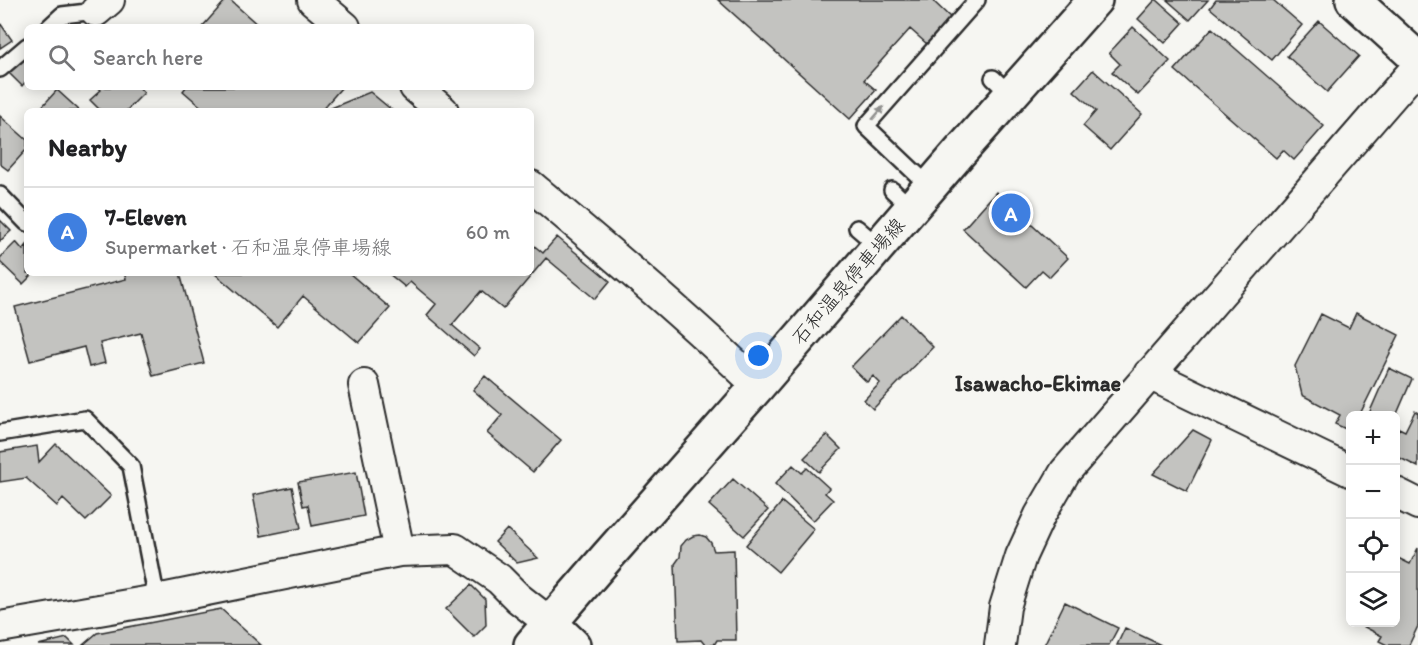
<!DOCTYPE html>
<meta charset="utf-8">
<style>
body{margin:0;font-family:Itim,"Klee One",sans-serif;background:#f6f6f6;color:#202124}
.controls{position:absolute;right:18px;bottom:18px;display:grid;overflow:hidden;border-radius:9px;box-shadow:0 3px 15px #0003}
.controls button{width:54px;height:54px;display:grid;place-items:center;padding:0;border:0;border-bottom:2px solid #e0e0e0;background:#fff;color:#202124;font:30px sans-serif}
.you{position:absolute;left:759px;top:356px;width:21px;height:21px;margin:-15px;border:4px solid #fff;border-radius:50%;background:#1a73e8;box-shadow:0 0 0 9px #1a73e833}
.badge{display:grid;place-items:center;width:39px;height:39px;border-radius:50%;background:#ea580c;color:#fff;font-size:20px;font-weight:700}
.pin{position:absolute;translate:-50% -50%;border:3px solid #fff;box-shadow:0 2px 6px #0006}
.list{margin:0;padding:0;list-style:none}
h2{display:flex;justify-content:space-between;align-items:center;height:78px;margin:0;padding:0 24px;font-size:26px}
h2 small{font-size:20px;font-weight:400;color:#757577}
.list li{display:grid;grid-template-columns:39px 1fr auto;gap:18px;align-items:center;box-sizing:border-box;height:90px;padding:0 24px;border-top:2px solid #e0e0e0}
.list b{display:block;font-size:22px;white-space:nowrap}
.list p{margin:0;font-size:20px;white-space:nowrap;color:#757577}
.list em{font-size:20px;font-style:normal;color:#757577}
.icon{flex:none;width:33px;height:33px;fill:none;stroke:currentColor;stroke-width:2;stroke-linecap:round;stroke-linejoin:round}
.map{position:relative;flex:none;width:1418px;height:645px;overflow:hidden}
.search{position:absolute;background:#fff;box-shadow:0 3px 15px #0003;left:24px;top:24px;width:510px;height:66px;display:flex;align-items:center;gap:15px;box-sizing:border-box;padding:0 21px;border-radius:9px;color:#757577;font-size:22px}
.panel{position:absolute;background:#fff;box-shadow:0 3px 15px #0003;left:24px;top:108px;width:510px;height:168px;border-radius:9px}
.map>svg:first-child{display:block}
.building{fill:#c3c3c0;stroke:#2b2b2b;stroke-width:1.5}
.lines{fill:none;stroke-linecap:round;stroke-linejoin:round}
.lane-casing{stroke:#2b2b2b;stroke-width:20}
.street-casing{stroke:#2b2b2b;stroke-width:34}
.secondary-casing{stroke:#2b2b2b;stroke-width:38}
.lane{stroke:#f6f6f2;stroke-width:15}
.street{stroke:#f6f6f2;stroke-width:30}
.secondary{stroke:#f6f6f2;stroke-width:33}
.oneway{fill:#90908e}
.labels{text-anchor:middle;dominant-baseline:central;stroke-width:6;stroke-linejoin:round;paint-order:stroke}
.street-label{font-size:20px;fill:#2b2b2b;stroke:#f6f6f2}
.quarter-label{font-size:22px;font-weight:bold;fill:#2b2b2b;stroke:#f6f6f2}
</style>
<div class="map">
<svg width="1418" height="645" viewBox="0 0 1418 645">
<rect width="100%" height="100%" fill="#f6f6f2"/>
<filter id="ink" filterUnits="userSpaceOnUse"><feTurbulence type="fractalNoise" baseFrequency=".0167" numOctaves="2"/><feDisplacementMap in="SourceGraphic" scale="12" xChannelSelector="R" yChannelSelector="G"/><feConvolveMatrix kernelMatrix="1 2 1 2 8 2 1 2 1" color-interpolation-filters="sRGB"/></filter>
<g filter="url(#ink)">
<path class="building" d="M 226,0 L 230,0 L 260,27 L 202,27 Z
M 718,0 L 932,0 L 951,18 L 927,44 L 910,29 L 864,80 L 876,90 L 850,119 Z
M 1155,0 L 1157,0 L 1183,23 L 1165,43 L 1138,19 Z
M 1167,0 L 1208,0 L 1190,20 Z
M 1216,0 L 1273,0 L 1302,25 L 1272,60 L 1210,8 Z
M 1319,21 L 1359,56 L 1327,92 L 1287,56 Z
M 0,23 L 12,40 L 0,48 Z
M 1133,27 L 1170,61 L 1138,95 L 1112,72 L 1120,64 L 1109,53 Z
M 1212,28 L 1324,126 L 1294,160 L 1283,150 L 1276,158 L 1175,70 Z
M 27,55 L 27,80 L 22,86 L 9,73 Z
M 1093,70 L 1142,114 L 1110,150 L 1083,126 L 1096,111 L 1074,91 Z
M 98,87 L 139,87 L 144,93 L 126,111 L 101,111 L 90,100 L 101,90 Z
M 186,87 L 342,87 L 321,111 L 206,111 L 183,91 Z
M 57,90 L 80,111 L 38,111 Z
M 370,92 L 393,111 L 324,111 Z
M 0,116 L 27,140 L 27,149 L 8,170 L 0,164 Z
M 996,192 L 1068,258 L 1050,277 L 1042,270 L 1026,287 L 963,229 Z
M 0,220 L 11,231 L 0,241 Z
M 557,237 L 610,281 L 595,299 L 546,258 L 503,309 L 481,291 L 452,325 L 480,349 L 474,356 L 427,315 L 436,304 L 410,282 L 405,287 L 388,273 L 531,273 L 531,243 L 543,253 Z
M 16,242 L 23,250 L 27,245 L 27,273 L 34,273 L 23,284 L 0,262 L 0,258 Z
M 124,273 L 180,273 L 204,363 L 153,376 L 141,333 L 100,343 L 105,363 L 89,367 L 84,347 L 30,361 L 15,307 L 126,279 Z
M 214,273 L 349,273 L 390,308 L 359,343 L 303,296 L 277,327 Z
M 1356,313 L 1399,335 L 1359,416 L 1350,416 L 1350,431 L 1335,424 L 1340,415 L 1302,395 L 1295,366 L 1321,314 L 1349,328 Z
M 901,315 L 933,347 L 873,409 L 864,400 L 880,383 L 873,376 L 867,382 L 851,367 Z
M 1389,368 L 1412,379 L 1396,416 L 1368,416 Z
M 485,376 L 561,440 L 533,472 L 487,433 L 502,415 L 473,390 Z
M 1415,411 L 1418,413 L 1418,467 L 1396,456 L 1396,435 L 1399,428 L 1405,431 Z
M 1193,430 L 1212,440 L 1187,491 L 1153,474 Z
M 827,435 L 841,449 L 819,472 L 804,458 Z
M 56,444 L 111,496 L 86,521 L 63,499 L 57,506 L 26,478 L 0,482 L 0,452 L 37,446 L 39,462 Z
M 793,465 L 802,473 L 807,468 L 829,488 L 825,493 L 833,500 L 813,521 L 775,484 Z
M 356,472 L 364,516 L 312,526 L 308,505 L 303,506 L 298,482 Z
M 733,479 L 768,510 L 744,536 L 709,505 Z
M 292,487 L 301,528 L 261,536 L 253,495 Z
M 782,502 L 814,529 L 778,572 L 746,545 Z
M 507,529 L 538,558 L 517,563 L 495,542 Z
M 700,535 L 706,537 L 711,543 L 714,551 L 734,550 L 736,640 L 717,640 L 714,645 L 705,645 L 701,640 L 678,641 L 675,564 L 680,557 L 681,546 L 686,540 L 693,536 Z
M 1418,548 L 1418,626 L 1409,645 L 1387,645 L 1379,641 L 1382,636 L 1355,622 L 1396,622 L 1396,557 L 1410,564 Z
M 471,585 L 485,599 L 486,625 L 474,637 L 446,609 Z
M 1065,602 L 1118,628 L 1109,645 L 1044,645 Z
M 221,609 L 261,645 L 83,645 L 97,633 Z
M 1125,628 L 1161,645 L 1117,645 Z
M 67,638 L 74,645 L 38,645 Z"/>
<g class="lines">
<defs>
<path id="lane" d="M 49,27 L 62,15 L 96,11
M 0,69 L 27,46
M 993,78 L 1011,95
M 930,187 L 866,126 L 977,0
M 892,190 L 911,208
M 0,195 L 27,223
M 857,228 L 878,246
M 0,433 L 85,419 L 131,466 L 157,600"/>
<path id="street" d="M 313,0 L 345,27
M 96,11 L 109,0
M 415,87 L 443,111
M 531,186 C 608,251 686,316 758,386
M 1149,374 L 1350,471
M 364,385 L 399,551
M 1396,493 L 1418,504
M 0,627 L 157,600 L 399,551 L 455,549 L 499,579 L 518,598 L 550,623
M 1000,645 L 1005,607 L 1021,556 L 1040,515 L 1065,472 L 1418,66"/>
<path id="secondary" d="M 1353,0 L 1418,59
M 550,623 L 573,645
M 531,645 L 606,558 L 758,386 L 959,153 L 1095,0"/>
</defs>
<use href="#lane" class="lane-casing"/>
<use href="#street" class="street-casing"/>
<use href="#secondary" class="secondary-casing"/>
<use href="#lane" class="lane"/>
<use href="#street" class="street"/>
<use href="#secondary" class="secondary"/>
</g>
<defs><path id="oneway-solid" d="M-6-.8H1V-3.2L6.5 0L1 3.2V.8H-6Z" transform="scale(1.5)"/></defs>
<use class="oneway" href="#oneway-solid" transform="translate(878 113) rotate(-49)"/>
</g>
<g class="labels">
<g class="street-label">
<text transform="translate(848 281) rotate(-49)">石和温泉停車場線</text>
</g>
<g class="quarter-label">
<text x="1038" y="383">Isawacho-Ekimae</text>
</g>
</g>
</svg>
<div class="controls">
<button>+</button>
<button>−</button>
<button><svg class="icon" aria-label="locate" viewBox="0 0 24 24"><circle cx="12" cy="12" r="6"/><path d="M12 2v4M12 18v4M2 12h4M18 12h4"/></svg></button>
<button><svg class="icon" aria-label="layers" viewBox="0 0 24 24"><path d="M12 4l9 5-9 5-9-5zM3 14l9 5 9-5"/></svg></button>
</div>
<div class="you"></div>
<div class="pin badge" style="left:1011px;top:213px;background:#3f7fe0">A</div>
<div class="search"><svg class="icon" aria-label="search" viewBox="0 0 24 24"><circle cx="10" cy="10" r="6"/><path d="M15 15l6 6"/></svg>Search here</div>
<section class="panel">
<h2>Nearby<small></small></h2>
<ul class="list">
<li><span class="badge" style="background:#3f7fe0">A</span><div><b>7-Eleven</b><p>Supermarket · 石和温泉停車場線</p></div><em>60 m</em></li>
</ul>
</section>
</div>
